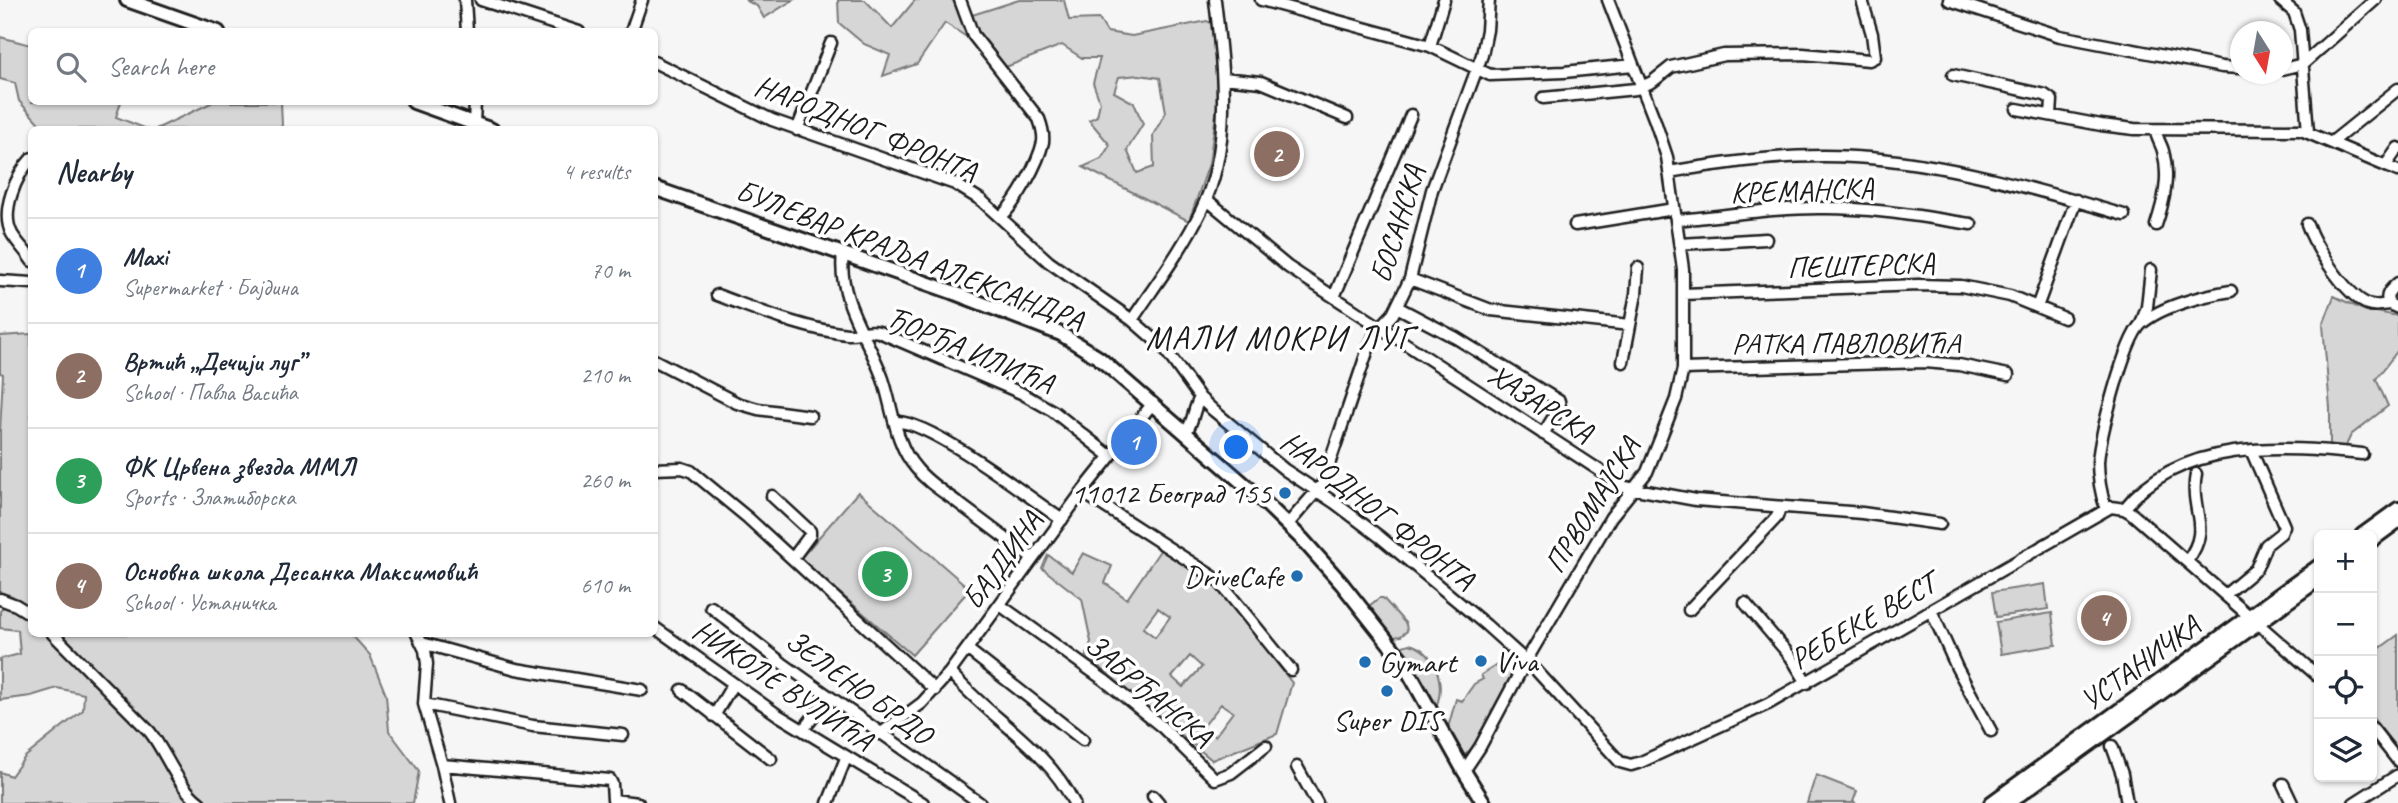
<!DOCTYPE html>
<meta charset="utf-8">
<style>
body{margin:0;font-family:Caveat,sans-serif;background:#f2f2f3;color:#1f2937}
.controls{position:absolute;right:21px;bottom:21px;display:grid;overflow:hidden;border-radius:10px;box-shadow:0 2px 5px #0004}
.controls button{width:63px;height:63px;display:grid;place-items:center;padding:0;border:0;border-bottom:2px solid #e0e1e3;background:#fff;color:#1f2937;font:35px sans-serif}
.compass{position:absolute;left:2230px;top:21px;width:63px;height:63px;border-radius:50%;background:#fff;box-shadow:0 2px 5px #0004;rotate:169deg}
.you{position:absolute;left:1237px;top:448px;width:24px;height:24px;margin:-18px;border:5px solid #fff;border-radius:50%;background:#1a73e8;box-shadow:0 0 0 10px #1a73e833}
.badge{display:grid;place-items:center;width:46px;height:46px;border-radius:50%;background:#0b8043;color:#fff;font-size:23px;font-weight:700}
.pin{position:absolute;translate:-50% -50%;border:4px solid #fff;box-shadow:0 2px 7px #0006}
.list{margin:0;padding:0;list-style:none}
h2{display:flex;justify-content:space-between;align-items:center;height:91px;margin:0;padding:0 28px;font-size:30px}
h2 small{font-size:23px;font-weight:400;color:#747a83}
.list li{display:grid;grid-template-columns:46px 1fr auto;gap:21px;align-items:center;box-sizing:border-box;height:105px;padding:0 28px;border-top:2px solid #e0e1e3}
.list b{display:block;font-size:26px;white-space:nowrap}
.list p{margin:0;font-size:23px;white-space:nowrap;color:#747a83}
.list em{font-size:23px;font-style:normal;color:#747a83}
.icon{flex:none;width:38px;height:38px;fill:none;stroke:currentColor;stroke-width:2;stroke-linecap:round;stroke-linejoin:round}
.map{position:relative;flex:none;width:2398px;height:803px;overflow:hidden}
.search{position:absolute;background:#fff;box-shadow:0 2px 5px #0004;left:28px;top:28px;width:630px;height:77px;display:flex;align-items:center;gap:18px;box-sizing:border-box;padding:0 24px;border-radius:10px;color:#747a83;font-size:26px}
.panel{position:absolute;background:#fff;box-shadow:0 2px 5px #0004;left:28px;top:126px;width:630px;height:511px;border-radius:10px}
.map>svg:first-child{display:block}
.green{fill:#d6d6d6;stroke:#797979;stroke-width:2;fill-rule:evenodd}
.lines{fill:none;stroke-linecap:round;stroke-linejoin:round}
.minor-casing{stroke:#1c1c1c;stroke-width:15}
.major-casing{stroke:#1c1c1c;stroke-width:18}
.minor{stroke:#fff;stroke-width:10}
.major{stroke:#fff;stroke-width:12}
.poi-dot{fill:#1f6fb2;stroke:#fff;stroke-width:2.5}
.labels{text-anchor:middle;dominant-baseline:central;stroke-width:7;stroke-linejoin:round;paint-order:stroke}
.street-label{font-size:30px;fill:#1c1c1c;stroke:#fff}
.poi-label{font-size:30px;fill:#1c1c1c;stroke:#fff;text-anchor:end}
.quarter-label{font-size:33px;letter-spacing:2px;fill:#1c1c1c;stroke:#fff}
</style>
<div class="map">
<svg width="2398" height="803" viewBox="0 0 2398 803">
<rect width="100%" height="100%" fill="#f6f6f6"/>
<filter id="ink" filterUnits="userSpaceOnUse"><feTurbulence type="fractalNoise" baseFrequency=".0143" numOctaves="2"/><feDisplacementMap in="SourceGraphic" scale="14" xChannelSelector="R" yChannelSelector="G"/><feConvolveMatrix kernelMatrix="1 2 1 2 8 2 1 2 1" color-interpolation-filters="sRGB"/></filter>
<g filter="url(#ink)">
<path class="green" d="M 745,0 L 793,0 L 764,18 L 757,6 Z
M 838,0 L 865,0 L 892,28 L 915,0 L 954,0 L 960,3 L 966,17 L 1019,0 L 1064,0 L 1069,20 L 1099,19 L 1107,32 L 1132,36 L 1207,21 L 1214,25 L 1218,99 L 1209,164 L 1189,221 L 1083,167 L 1101,159 L 1110,145 L 1089,120 L 1097,116 L 1100,102 L 1093,83 L 1100,58 L 1082,58 L 1062,45 L 998,70 L 979,45 L 945,23 L 917,64 L 883,76 L 890,55 L 864,44 L 839,23 ZM 1139,75 L 1160,78 L 1166,112 L 1153,135 L 1154,167 L 1137,173 L 1127,150 L 1143,124 L 1134,103 L 1114,92 L 1119,77 Z
M 0,37 L 31,45 L 32,102 L 121,102 L 116,117 L 147,129 L 44,129 L 19,101 L 15,83 L 0,79 Z
M 213,102 L 281,102 L 282,125 L 279,130 L 156,129 Z
M 2334,296 L 2361,309 L 2398,316 L 2398,350 L 2376,379 L 2388,406 L 2351,435 L 2343,452 L 2330,451 L 2330,408 L 2323,325 Z
M 31,334 L 32,634 L 351,634 L 370,655 L 386,695 L 389,731 L 419,771 L 413,803 L 0,803 L 0,772 L 11,776 L 25,757 L 83,710 L 84,694 L 57,688 L 31,696 L 0,700 L 0,659 L 20,654 L 18,630 L 0,628 L 0,611 L 12,596 L 0,592 L 0,432 L 3,374 L 0,373 L 0,336 Z
M 858,492 L 970,589 L 912,655 L 800,559 Z
M 1161,549 L 1217,585 L 1292,683 L 1277,734 L 1212,760 L 1086,656 L 1091,642 L 1082,599 L 1042,568 L 1048,555 L 1072,572 L 1083,553 L 1112,566 L 1105,583 L 1127,599 ZM 1158,608 L 1170,617 L 1155,637 L 1143,628 ZM 1190,656 L 1202,667 L 1183,687 L 1172,677 ZM 1221,704 L 1233,712 L 1215,736 L 1203,727 Z
M 2045,584 L 2048,609 L 1996,617 L 1992,592 Z
M 1379,598 L 1383,598 L 1406,624 L 1407,631 L 1401,636 L 1393,637 L 1369,609 L 1369,606 Z
M 2052,613 L 2056,645 L 2001,654 L 1996,622 Z
M 2398,635 L 2398,750 L 2372,717 L 2372,654 Z
M 1409,644 C 1435,650 1445,682 1437,705 L 1434,705 L 1401,649 L 1403,646 Z
M 1500,663 L 1514,671 L 1514,676 L 1476,744 L 1464,756 L 1447,731 L 1456,699 L 1462,701 L 1474,684 L 1483,679 L 1481,675 Z
M 1816,775 L 1857,791 L 1853,802 L 1856,803 L 1807,803 Z"/>
<g class="lines">
<defs>
<path id="minor" d="M 465,0 L 467,32
M 481,0 L 579,32
M 960,0 L 973,35 L 1039,119 C 1042,127 1044,134 1043,142 C 1038,164 1017,201 1001,217
M 1261,0 L 1430,46 L 1490,75 L 1564,72 L 1633,65
M 1949,0 L 2060,36 L 2222,67 L 2240,68
M 2280,0 L 2294,12 L 2300,30 L 2308,132
M 631,32 L 642,0
M 1430,46 L 1444,0
M 654,62 L 772,120 L 935,177 L 955,184 L 981,200 L 1049,262 L 1132,320 L 1164,348 L 1200,398 L 1214,411 L 1285,470 L 1335,503 L 1380,537 L 1486,625 L 1535,669 L 1620,762 L 1631,765 L 1641,762 L 1768,704 L 2111,507 L 2124,509 L 2131,513 L 2319,677
M 2282,69 L 2303,64 L 2375,0
M 1953,75 L 2045,95 L 2052,100 L 2051,115
M 1223,78 L 1261,82 L 1347,118
M 1543,98 L 1636,89 L 1652,82 L 1671,67 L 1724,55 L 1803,54 L 1869,60 L 1875,57 L 1872,34 L 1862,0
M 2017,109 L 2101,125 L 2134,129 L 2301,130 L 2398,171
M 474,123 L 475,102
M 797,130 L 831,43
M 2156,130 C 2156,138 2161,143 2163,151 C 2170,177 2164,201 2156,225
M 2332,142 L 2398,89
M 32,158 C 16,175 0,212 12,234 C 18,244 26,251 32,261
M 2386,165 L 2398,148
M 1669,172 C 1729,162 1792,153 1854,157 C 1945,162 2036,189 2124,215
M 1206,199 L 1288,267 L 1625,487 L 1696,500 L 1862,513 L 1940,524
M 1676,220 C 1726,216 1777,207 1826,208 C 1875,208 1923,217 1971,224
M 2307,224 C 2315,247 2344,293 2367,304 C 2374,307 2381,305 2389,304
M 1575,225 L 1674,209
M 1680,244 L 1766,239
M 843,254 C 837,299 869,339 883,379 C 893,409 895,444 916,468 C 927,482 942,491 957,502 C 982,521 1008,540 1033,559
M 1410,279 L 1491,310 L 1630,325
M 0,281 L 32,283
M 2398,283 C 2391,289 2384,295 2389,304 L 2398,308
M 1683,294 L 1918,285 L 1961,286 L 2010,296 L 2064,318
M 717,295 C 758,310 803,329 847,334 C 858,335 868,329 879,332 L 1021,393 L 1053,411 L 1110,456
M 1334,297 L 1411,115
M 1397,307 L 1456,338 L 1559,401 L 1560,407 L 1543,434
M 2037,307 L 2076,200
M 1132,320 C 1156,284 1182,250 1201,211 C 1233,145 1223,70 1215,0
M 2141,324 L 2147,307 L 2151,270
M 654,360 L 737,403 L 758,409 L 810,416
M 1623,362 L 1636,294 L 1638,268
M 1683,369 L 1925,362 L 1959,365 L 2008,375
M 896,422 C 928,419 1032,499 1062,520
M 1186,432 C 1194,421 1193,409 1200,398
M 654,469 L 682,468 L 691,471 L 748,518 L 935,690
M 1082,492 L 1217,579 L 1291,670
M 772,496 L 810,531 L 810,535 L 793,558
M 2106,509 C 2101,494 2098,477 2098,462 C 2100,436 2124,341 2141,324 C 2161,306 2205,295 2231,291
M 2124,509 C 2180,438 2282,446 2362,454
M 1288,524 L 1322,485 L 1367,352 L 1376,332 L 1393,314 L 1410,279 L 1432,190 L 1482,55 L 1487,30 L 1489,0
M 2187,561 C 2213,527 2189,512 2196,474
M 2225,595 L 2256,569 L 2266,545 L 2281,533 L 2284,526 L 2251,450
M 0,599 L 16,605 L 32,615
M 1745,603 L 1791,657 L 1807,683
M 1000,605 L 1104,680 L 1162,727 L 1215,779 L 1231,773 L 1266,746
M 711,607 L 782,663 L 980,803
M 1689,610 L 1777,517 L 1780,508
M 1931,610 L 1957,668 L 1991,731
M 654,627 L 778,715 L 923,803
M 53,634 L 150,732 C 167,754 177,786 200,803
M 417,634 L 425,650 L 427,664 L 424,704 L 442,765 L 450,803
M 422,643 L 516,669 L 642,690
M 967,649 L 1083,740
M 950,672 C 989,718 1046,747 1074,803
M 682,690 L 771,759
M 424,704 L 533,726 L 623,735
M 714,716 L 733,684
M 2372,728 L 2398,761
M 803,730 L 829,697
M 880,734 L 922,703 L 950,672 L 1082,492 L 1153,403
M 2112,746 L 2122,774 L 2127,803
M 442,765 L 610,780 L 612,784 L 613,800 L 638,803
M 1297,767 L 1317,803
M 1464,771 L 1480,747 L 1526,661 L 1611,517 L 1647,472 L 1676,399 L 1683,369 L 1683,269 L 1667,157 L 1655,121 L 1608,0
M 2283,784 L 2292,803
M 1153,796 L 1159,803
M 828,803 L 846,758
M 2354,803 L 2398,775"/>
<path id="major" d="M 127,0 L 218,32
M 414,102 L 492,130
M 654,188 L 952,292 L 1061,334 L 1099,358 L 1260,498 L 1302,539 L 1342,584 L 1402,660 L 1464,771 L 1484,803
M 2362,535 L 2398,509
M 2372,540 L 2398,521
M 1991,803 L 2319,566
M 2008,803 L 2319,579"/>
</defs>
<use href="#minor" class="minor-casing"/>
<use href="#major" class="major-casing"/>
<use href="#minor" class="minor"/>
<use href="#major" class="major"/>
</g>
</g>
<g class="poi-dot">
<circle cx="1285" cy="493" r="7"/>
<circle cx="1297" cy="576" r="7"/>
<circle cx="1481" cy="661" r="7"/>
<circle cx="1365" cy="662" r="7"/>
<circle cx="1387" cy="691" r="7"/>
</g>
<g class="labels">
<g class="street-label">
<text transform="translate(866 128) rotate(22)">НАРОДНОГ ФРОНТА</text>
<text transform="translate(1802 190) rotate(-2)">КРЕМАНСКА</text>
<text transform="translate(1397 224) rotate(-73)">БОСАНСКА</text>
<text transform="translate(910 255) rotate(21)">БУЛЕВАР КРАЉА АЛЕКСАНДРА</text>
<text transform="translate(1861 265) rotate(-2)">ПЕШТЕРСКА</text>
<text x="1846" y="343">РАТКА ПАВЛОВИЋА</text>
<text transform="translate(970 350) rotate(23)">ЂОРЂА ИЛИЋА</text>
<text transform="translate(1541 403) rotate(33)">ХАЗАРСКА</text>
<text transform="translate(1592 505) rotate(-58)">ПРВОМАЈСКА</text>
<text transform="translate(1378 510) rotate(38)">НАРОДНОГ ФРОНТА</text>
<text transform="translate(1002 560) rotate(-54)">БАЈДИНА</text>
<text transform="translate(1863 621) rotate(-30)">РЕБЕКЕ ВЕСТ</text>
<text transform="translate(2140 663) rotate(-36)">УСТАНИЧКА</text>
<text transform="translate(783 685) rotate(34)">НИКОЛЕ ВУЛИЋА</text>
<text transform="translate(859 687) rotate(36)">ЗЕЛЕНО БРДО</text>
<text transform="translate(1149 690) rotate(40)">ЗАБРЂАНСКА</text>
</g>
<g class="poi-label">
<text x="1271" y="493">11012 Београд 155</text>
<text x="1283" y="576">DriveCafe</text>
<text x="1495" y="661" text-anchor="start">Viva</text>
<text x="1379" y="662" text-anchor="start">Gymart</text>
<text x="1387" y="720" text-anchor="middle">Super DIS</text>
</g>
<g class="quarter-label">
<text x="1280" y="338">МАЛИ МОКРИ ЛУГ</text>
</g>
</g>
</svg>
<div class="controls">
<button>+</button>
<button>−</button>
<button><svg class="icon" aria-label="locate" viewBox="0 0 24 24"><circle cx="12" cy="12" r="6"/><path d="M12 2v4M12 18v4M2 12h4M18 12h4"/></svg></button>
<button><svg class="icon" aria-label="layers" viewBox="0 0 24 24"><path d="M12 4l9 5-9 5-9-5zM3 14l9 5 9-5"/></svg></button>
</div>
<svg class="compass" viewBox="-18 -18 36 36"><path d="M0-13l5 13h-10z" fill="#e53935"/><path d="M0 13l5-13h-10z" fill="#747a83"/></svg>
<div class="you"></div>
<div class="pin badge" style="left:1134px;top:442px;background:#3f7fe0">1</div>
<div class="pin badge" style="left:1277px;top:154px;background:#8d6e63">2</div>
<div class="pin badge" style="left:885px;top:574px;background:#2e9e5b">3</div>
<div class="pin badge" style="left:2104px;top:618px;background:#8d6e63">4</div>
<div class="search"><svg class="icon" aria-label="search" viewBox="0 0 24 24"><circle cx="10" cy="10" r="6"/><path d="M15 15l6 6"/></svg>Search here</div>
<section class="panel">
<h2>Nearby<small>4 results</small></h2>
<ul class="list">
<li><span class="badge" style="background:#3f7fe0">1</span><div><b>Maxi</b><p>Supermarket · Бајдина</p></div><em>70 m</em></li>
<li><span class="badge" style="background:#8d6e63">2</span><div><b>Вртић „Дечији луг”</b><p>School · Павла Васића</p></div><em>210 m</em></li>
<li><span class="badge" style="background:#2e9e5b">3</span><div><b>ФК Црвена звезда ММЛ</b><p>Sports · Златиборска</p></div><em>260 m</em></li>
<li><span class="badge" style="background:#8d6e63">4</span><div><b>Основна школа Десанка Максимовић</b><p>School · Устаничка</p></div><em>610 m</em></li>
</ul>
</section>
</div>
